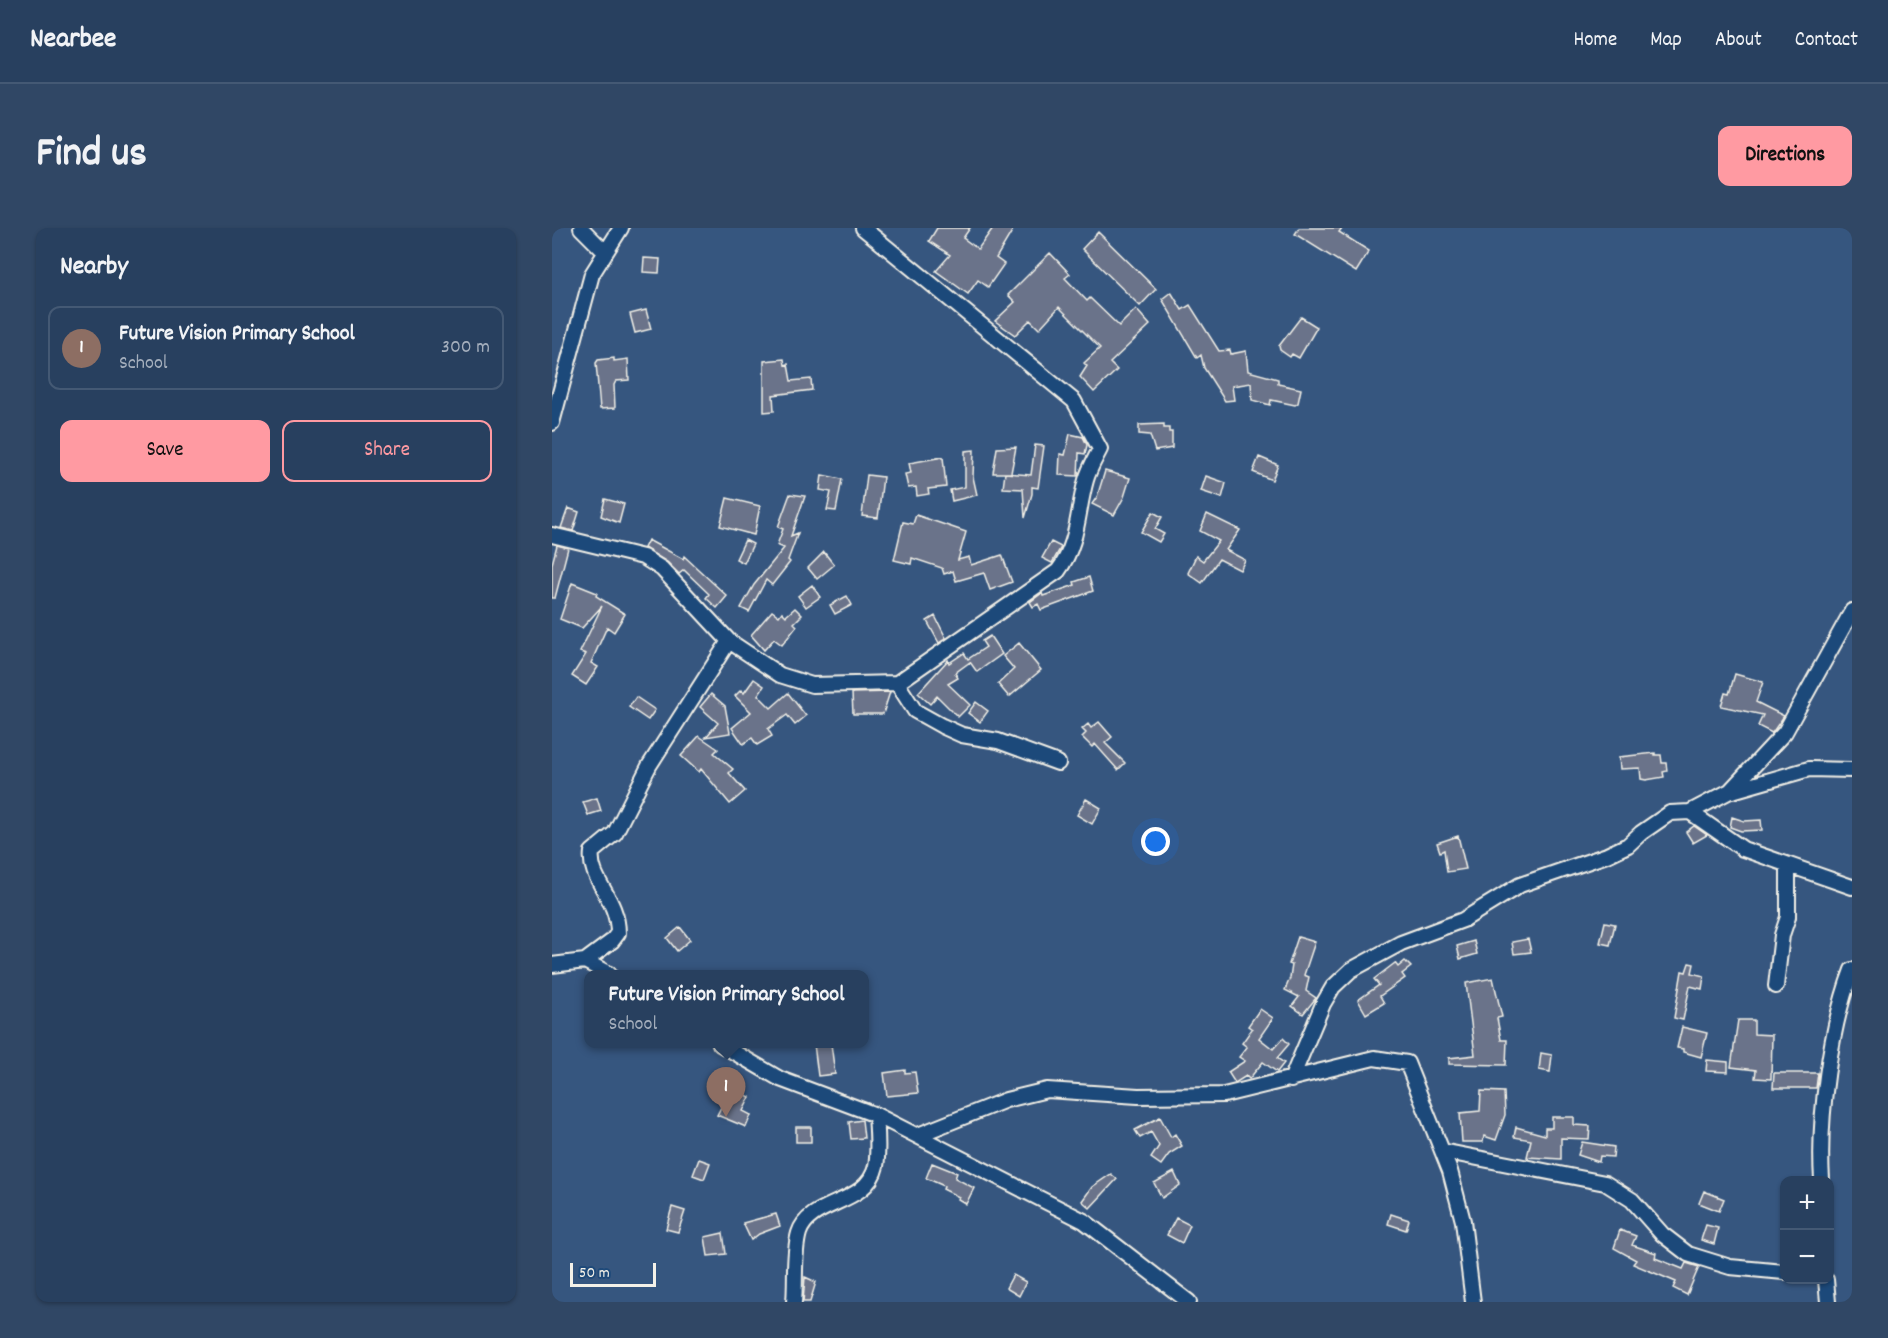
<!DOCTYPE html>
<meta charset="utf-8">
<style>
body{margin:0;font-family:Dekko,sans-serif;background:#304765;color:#f1f3f6}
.controls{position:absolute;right:18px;bottom:18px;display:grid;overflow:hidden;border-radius:12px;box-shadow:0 2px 4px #0004}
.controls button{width:54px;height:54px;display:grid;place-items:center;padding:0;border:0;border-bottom:2px solid #445974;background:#28405f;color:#f1f3f6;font:30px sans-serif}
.scale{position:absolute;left:18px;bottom:15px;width:86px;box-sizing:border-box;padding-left:6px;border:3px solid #f4f1e8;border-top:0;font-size:16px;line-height:21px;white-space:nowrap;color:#f4f1e8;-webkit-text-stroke:4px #1f4a7a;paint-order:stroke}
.you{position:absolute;left:604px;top:614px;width:21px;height:21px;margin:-15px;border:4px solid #fff;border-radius:50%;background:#1a73e8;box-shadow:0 0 0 9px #1a73e833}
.badge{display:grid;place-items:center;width:39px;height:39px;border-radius:50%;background:#ff9aa2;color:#fff;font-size:20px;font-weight:700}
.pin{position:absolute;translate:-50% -50px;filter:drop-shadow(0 2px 3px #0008)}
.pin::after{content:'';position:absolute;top:32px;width:21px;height:18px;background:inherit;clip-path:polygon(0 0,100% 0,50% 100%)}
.popup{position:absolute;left:32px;top:742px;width:285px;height:78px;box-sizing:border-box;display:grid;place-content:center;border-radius:12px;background:#28405f;filter:drop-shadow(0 2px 4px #0005);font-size:20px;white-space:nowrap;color:#a5afbd}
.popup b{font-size:22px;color:#f1f3f6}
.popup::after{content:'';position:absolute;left:50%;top:100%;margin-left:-12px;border:12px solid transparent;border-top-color:#28405f}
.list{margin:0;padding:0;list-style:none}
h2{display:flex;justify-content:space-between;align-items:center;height:78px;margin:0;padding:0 24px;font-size:26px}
h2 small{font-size:20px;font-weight:400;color:#a5afbd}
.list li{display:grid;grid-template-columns:39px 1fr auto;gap:18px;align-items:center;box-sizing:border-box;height:84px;margin:0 12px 12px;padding:0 12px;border:2px solid #445974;border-radius:12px}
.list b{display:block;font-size:22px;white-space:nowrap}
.list p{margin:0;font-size:20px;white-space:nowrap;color:#a5afbd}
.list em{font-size:20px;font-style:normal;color:#a5afbd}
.actions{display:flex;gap:12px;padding:18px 24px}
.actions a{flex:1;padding:14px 0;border:2px solid #ff9aa2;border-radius:12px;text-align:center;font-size:21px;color:#ff9aa2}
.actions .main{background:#ff9aa2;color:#111}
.map{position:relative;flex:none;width:1300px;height:1074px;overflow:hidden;border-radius:12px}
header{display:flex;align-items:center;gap:36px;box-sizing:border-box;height:84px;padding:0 30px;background:#28405f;border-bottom:2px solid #445974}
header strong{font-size:28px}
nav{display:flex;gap:33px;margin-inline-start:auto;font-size:21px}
.intro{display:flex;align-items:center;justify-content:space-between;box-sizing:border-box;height:144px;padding:0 36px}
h1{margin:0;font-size:42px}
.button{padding:15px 27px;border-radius:12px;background:#ff9aa2;color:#111;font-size:21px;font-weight:700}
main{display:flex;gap:36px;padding:0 36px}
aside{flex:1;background:#28405f;border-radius:12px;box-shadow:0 2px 4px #0004}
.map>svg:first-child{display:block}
.building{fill:#6a738a;stroke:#f4f1e8;stroke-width:1.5}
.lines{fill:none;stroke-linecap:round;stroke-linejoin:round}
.minor-casing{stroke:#f4f1e8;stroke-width:18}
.minor{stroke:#1f4a7a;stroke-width:14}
</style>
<header>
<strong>Nearbee</strong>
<nav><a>Home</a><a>Map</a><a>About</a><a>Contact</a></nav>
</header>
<div class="intro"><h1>Find us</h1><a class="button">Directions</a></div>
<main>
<aside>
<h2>Nearby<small></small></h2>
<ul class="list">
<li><span class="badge" style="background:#8d6e63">1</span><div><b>Future Vision Primary School</b><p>School</p></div><em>300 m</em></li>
</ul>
<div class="actions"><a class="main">Save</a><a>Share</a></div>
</aside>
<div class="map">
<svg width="1300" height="1074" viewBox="0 0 1300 1074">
<rect width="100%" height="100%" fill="#36567f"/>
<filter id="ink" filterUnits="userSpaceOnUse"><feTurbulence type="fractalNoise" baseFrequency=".0167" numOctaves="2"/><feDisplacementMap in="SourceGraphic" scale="12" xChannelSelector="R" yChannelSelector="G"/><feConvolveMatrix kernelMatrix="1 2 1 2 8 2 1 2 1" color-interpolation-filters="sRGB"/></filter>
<g filter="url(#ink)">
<path class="building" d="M 385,0 L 418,0 L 411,10 L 426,21 L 441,0 L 462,0 L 444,30 L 452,36 L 436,59 L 426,52 L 416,66 L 384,43 L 398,27 L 377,13 Z
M 747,0 L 790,0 L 787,4 L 817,23 L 804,44 L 743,6 Z
M 546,4 L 604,61 L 588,78 L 530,21 Z
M 498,25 L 518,46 L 513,50 L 535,73 L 538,70 L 567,98 L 584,81 L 598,97 L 558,135 L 565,142 L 542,164 L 528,149 L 535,138 L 532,135 L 548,120 L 507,79 L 487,101 L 478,92 L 463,107 L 443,93 L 463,74 L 456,67 Z
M 92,30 L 108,31 L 107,45 L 91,44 Z
M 619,64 L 630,82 L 638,77 L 667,123 L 678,122 L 679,126 L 694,123 L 696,143 L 726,151 L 726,156 L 749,161 L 746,175 L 743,177 L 719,172 L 718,177 L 700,172 L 699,155 L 680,158 L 682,172 L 673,173 L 652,140 L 649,127 L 645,130 L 610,71 Z
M 94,82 L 99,101 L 83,105 L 78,86 Z
M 749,89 L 765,99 L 747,130 L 740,126 L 738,129 L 728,122 L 727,118 Z
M 62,130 L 62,133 L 76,131 L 77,152 L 64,153 L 62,157 L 63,180 L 48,181 L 44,135 L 46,132 Z
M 232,131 L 233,137 L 236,136 L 239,153 L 259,151 L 260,162 L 221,167 L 222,183 L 212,184 L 212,133 Z
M 612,196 L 612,200 L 617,200 L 617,204 L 620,204 L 620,220 L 603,223 L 598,207 L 587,206 L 587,197 Z
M 518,206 L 531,209 L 535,217 L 533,226 L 527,225 L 526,248 L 507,247 L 508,226 L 513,227 Z
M 483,217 L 492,218 L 486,260 L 480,259 L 480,266 L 473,290 L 471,261 L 451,260 L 453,245 L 479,247 Z
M 464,219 L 459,245 L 441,245 L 445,220 Z
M 422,222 L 421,249 L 425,267 L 400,273 L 398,262 L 413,259 L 413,223 Z
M 391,229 L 394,259 L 376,261 L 377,266 L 365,268 L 364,259 L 356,260 L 353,246 L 359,245 L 357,235 Z
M 707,229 L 726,237 L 720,252 L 701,244 Z
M 553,243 L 578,250 L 572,269 L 562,287 L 540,276 L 545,269 Z
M 270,247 L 290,251 L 284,283 L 275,282 L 279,264 L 268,262 Z
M 315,247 L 331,249 L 326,290 L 310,288 Z
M 654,248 L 674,255 L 670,270 L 649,263 Z
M 238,266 L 253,268 L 239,308 L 246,305 L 236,332 L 238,334 L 220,357 L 214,352 L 197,384 L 189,380 L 202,357 L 232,320 L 225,317 L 231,301 L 226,299 Z
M 175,270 L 208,278 L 202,307 L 168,298 Z
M 53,271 L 72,276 L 67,295 L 49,288 Z
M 16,280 L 27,284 L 21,303 L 9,300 Z
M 601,284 L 610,289 L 603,301 L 612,306 L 607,314 L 589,304 Z
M 655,286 L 688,302 L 674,322 L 693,332 L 688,342 L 667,331 L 650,355 L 636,345 L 644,328 L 651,333 L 667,313 L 648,303 Z
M 364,287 L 414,304 L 406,332 L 417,329 L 419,337 L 450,327 L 460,354 L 438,362 L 432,345 L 404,353 L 401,343 L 392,346 L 390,340 L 360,330 L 359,336 L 342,332 L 351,294 L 361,296 Z
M 96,312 L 131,331 L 132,328 L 175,368 L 165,380 L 154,370 L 157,366 L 132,342 L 127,346 L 115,334 L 92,320 Z
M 193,312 L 201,316 L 192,335 L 184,331 Z
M 499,314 L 509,319 L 500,335 L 490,330 Z
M 5,317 L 16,320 L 3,370 L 0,370 L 0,336 Z
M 272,324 L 282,337 L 265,351 L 256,340 Z
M 537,349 L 541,363 L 489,382 L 486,376 L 481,379 L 478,374 L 490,365 L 491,368 L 523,357 L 522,354 Z
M 20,355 L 45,365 L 44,368 L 73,386 L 62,404 L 55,399 L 39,435 L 46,439 L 34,457 L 20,448 L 34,426 L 28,424 L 50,378 L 30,400 L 8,391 Z
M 260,357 L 268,369 L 254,379 L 246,368 Z
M 295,368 L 300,377 L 283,386 L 278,377 Z
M 243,380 L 250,387 L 242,395 L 245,398 L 230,417 L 222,411 L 212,422 L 199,407 L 220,383 L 227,388 L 230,384 L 234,388 Z
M 383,388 L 394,410 L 387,415 L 375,393 Z
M 438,408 L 450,426 L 425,444 L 418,434 L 403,445 L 406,450 L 396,456 L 418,477 L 406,489 L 385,468 L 378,476 L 366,465 L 396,432 L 397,435 L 412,425 L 416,431 L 434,419 L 430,413 Z
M 467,415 L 489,442 L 457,469 L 446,456 L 462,441 L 451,428 Z
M 1183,446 L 1211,454 L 1204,474 L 1232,488 L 1220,505 L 1206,498 L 1211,487 L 1169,478 L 1173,465 L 1177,466 Z
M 202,451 L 212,458 L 206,467 L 219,480 L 236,465 L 254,488 L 243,497 L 235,487 L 216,501 L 220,508 L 205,517 L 200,510 L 191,516 L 180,500 L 199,484 L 183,468 L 189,462 L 192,465 Z
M 338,464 L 331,486 L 301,486 L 300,465 Z
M 159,466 L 173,478 L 178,505 L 154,509 L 166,495 L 148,479 Z
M 84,469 L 103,482 L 96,492 L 77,479 Z
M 424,474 L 436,483 L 428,494 L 416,485 Z
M 547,494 L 560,509 L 553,515 L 573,535 L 566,542 L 543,516 L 540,519 L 530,509 L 534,505 L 530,501 L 536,496 L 539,500 Z
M 147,508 L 166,521 L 162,525 L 181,541 L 177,545 L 193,563 L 178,576 L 149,541 L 147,544 L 129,528 Z
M 1103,525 L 1103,527 L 1109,527 L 1110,535 L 1114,535 L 1115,543 L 1111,544 L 1112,549 L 1094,552 L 1089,551 L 1088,540 L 1068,541 L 1067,529 Z
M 45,570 L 49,583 L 36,587 L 31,574 Z
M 534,571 L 549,580 L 540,596 L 525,587 Z
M 1180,589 L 1192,593 L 1209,592 L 1210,602 L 1189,603 L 1178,599 Z
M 1142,598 L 1155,607 L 1141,615 L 1134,604 Z
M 906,608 L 914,641 L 895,644 L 892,622 L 888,624 L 885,615 Z
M 1053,694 L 1063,696 L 1058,717 L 1048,715 Z
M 128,699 L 138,712 L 125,723 L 115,710 Z
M 746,709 L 763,714 L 752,747 L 757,749 L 754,763 L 764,770 L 751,786 L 740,778 L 747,769 L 733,762 L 738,750 L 740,737 L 737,736 Z
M 976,711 L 979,724 L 962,726 L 960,714 Z
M 922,713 L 925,726 L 908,731 L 905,718 Z
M 853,733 L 859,739 L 850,746 L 853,750 L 828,768 L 832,775 L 814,786 L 806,772 L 827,757 L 822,751 L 843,735 L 846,739 Z
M 1137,735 L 1142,736 L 1140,745 L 1152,748 L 1150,761 L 1138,758 L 1131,792 L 1122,790 L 1130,743 L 1134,744 Z
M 941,750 L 950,789 L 945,790 L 949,812 L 955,812 L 954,837 L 897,836 L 897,830 L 923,827 L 914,755 Z
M 708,781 L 721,790 L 707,810 L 721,821 L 731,810 L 737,816 L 725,830 L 732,835 L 725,844 L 711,834 L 697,851 L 694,848 L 683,855 L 676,844 L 693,833 L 687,829 L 695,819 L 690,815 L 700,801 L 696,798 Z
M 1186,792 L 1202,792 L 1202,806 L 1220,807 L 1219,851 L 1203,850 L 1204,842 L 1179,839 Z
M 1130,799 L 1155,805 L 1149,829 L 1131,824 L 1131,821 L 1125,820 Z
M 262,816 L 279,816 L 283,846 L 266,848 Z
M 989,825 L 1000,827 L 998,844 L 987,842 Z
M 1155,832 L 1176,834 L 1176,844 L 1154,843 Z
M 353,842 L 353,845 L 363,844 L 366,865 L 335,868 L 332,845 Z
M 1222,845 L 1266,845 L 1264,860 L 1221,860 Z
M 175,857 L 198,869 L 191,883 L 199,887 L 194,899 L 165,887 L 172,873 L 167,870 Z
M 929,863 L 952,864 L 953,887 L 944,912 L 932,908 L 931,914 L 910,914 L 908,885 L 928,883 Z
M 608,889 L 619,909 L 623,906 L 630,918 L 617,926 L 609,937 L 599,930 L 607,918 L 599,904 L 588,910 L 583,902 Z
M 1000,889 L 1022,889 L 1022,897 L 1038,898 L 1037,911 L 1009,910 L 1009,931 L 975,929 L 979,912 L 962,909 L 964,899 L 993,907 L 993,900 L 1000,900 Z
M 310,892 L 312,910 L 299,911 L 297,894 Z
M 244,899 L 259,899 L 259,914 L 244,914 Z
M 1030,914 L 1062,919 L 1061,929 L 1048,928 L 1047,934 L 1026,927 Z
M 147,931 L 158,935 L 152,951 L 141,947 Z
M 380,935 L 405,945 L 403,950 L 422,960 L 414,976 L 406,971 L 407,969 L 391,961 L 392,958 L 374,950 Z
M 622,944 L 628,957 L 610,970 L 602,955 Z
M 559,946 L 565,951 L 538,980 L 530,973 L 540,959 Z
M 1152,963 L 1172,971 L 1167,983 L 1147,975 Z
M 120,979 L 133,983 L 126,1004 L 114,1001 Z
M 224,986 L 228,998 L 207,1006 L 199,1012 L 191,995 Z
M 839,986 L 857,992 L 854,1002 L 836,996 Z
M 624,990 L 638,997 L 630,1015 L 615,1007 Z
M 1154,997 L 1166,1000 L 1162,1016 L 1149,1012 Z
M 1068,1002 L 1084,1008 L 1080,1017 L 1104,1025 L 1103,1030 L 1131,1041 L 1134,1035 L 1147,1039 L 1135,1067 L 1121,1060 L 1124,1054 L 1081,1036 L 1084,1032 L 1062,1020 Z
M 171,1005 L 174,1026 L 156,1028 L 153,1009 Z
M 461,1047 L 474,1054 L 467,1068 L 454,1060 Z
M 253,1049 L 264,1054 L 258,1074 L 251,1074 Z"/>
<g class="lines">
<defs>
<path id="minor" d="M 29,0 L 53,24
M 0,195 L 40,46 L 69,0
M 0,307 L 91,329 L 110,341 L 177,413 L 228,447 L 260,457 L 345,455 L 506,343 C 527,315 525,283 534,252 C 537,241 543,231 548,221 L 522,173 L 311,0
M 345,455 L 363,483 L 390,498 L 410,507 L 446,513 L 506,535
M 1180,563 L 1257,541 L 1300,542
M 1138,584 L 1191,621 L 1300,659
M 33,733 L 60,713 L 66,705 C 66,669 36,652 40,624 L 63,605 L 97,538 L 177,413
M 0,737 L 33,733 L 57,746
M 1224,758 L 1230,707 L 1236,689 L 1236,638
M 168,816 L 228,851 L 324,887 L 532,993 L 637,1074
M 739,852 L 771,776 L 781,759 L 799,742 L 849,715 L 911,692 L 968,657 L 1055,627 L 1076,617 L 1089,605 L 1118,585 L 1138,584 L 1178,563 L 1233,504 L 1300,383
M 366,907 L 454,872 L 495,862 L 586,868 L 672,867 L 822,830 L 855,835 L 898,943 L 911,993 L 921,1074
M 890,923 L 1053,955 L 1080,972 L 1110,1006 L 1136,1026 L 1178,1039 L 1232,1044
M 1270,952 C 1266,891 1278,800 1300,742
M 1274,1052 L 1276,1074
M 242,1074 C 244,1053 241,1025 247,1005 C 258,971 315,978 324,938 C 327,922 325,903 324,887"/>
</defs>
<use href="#minor" class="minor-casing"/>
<use href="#minor" class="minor"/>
</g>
</g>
</svg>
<div class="controls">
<button>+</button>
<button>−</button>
</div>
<div class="scale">50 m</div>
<div class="you"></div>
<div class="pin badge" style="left:174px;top:889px;background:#8d6e63">1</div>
<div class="popup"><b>Future Vision Primary School</b>School</div>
</div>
</main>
